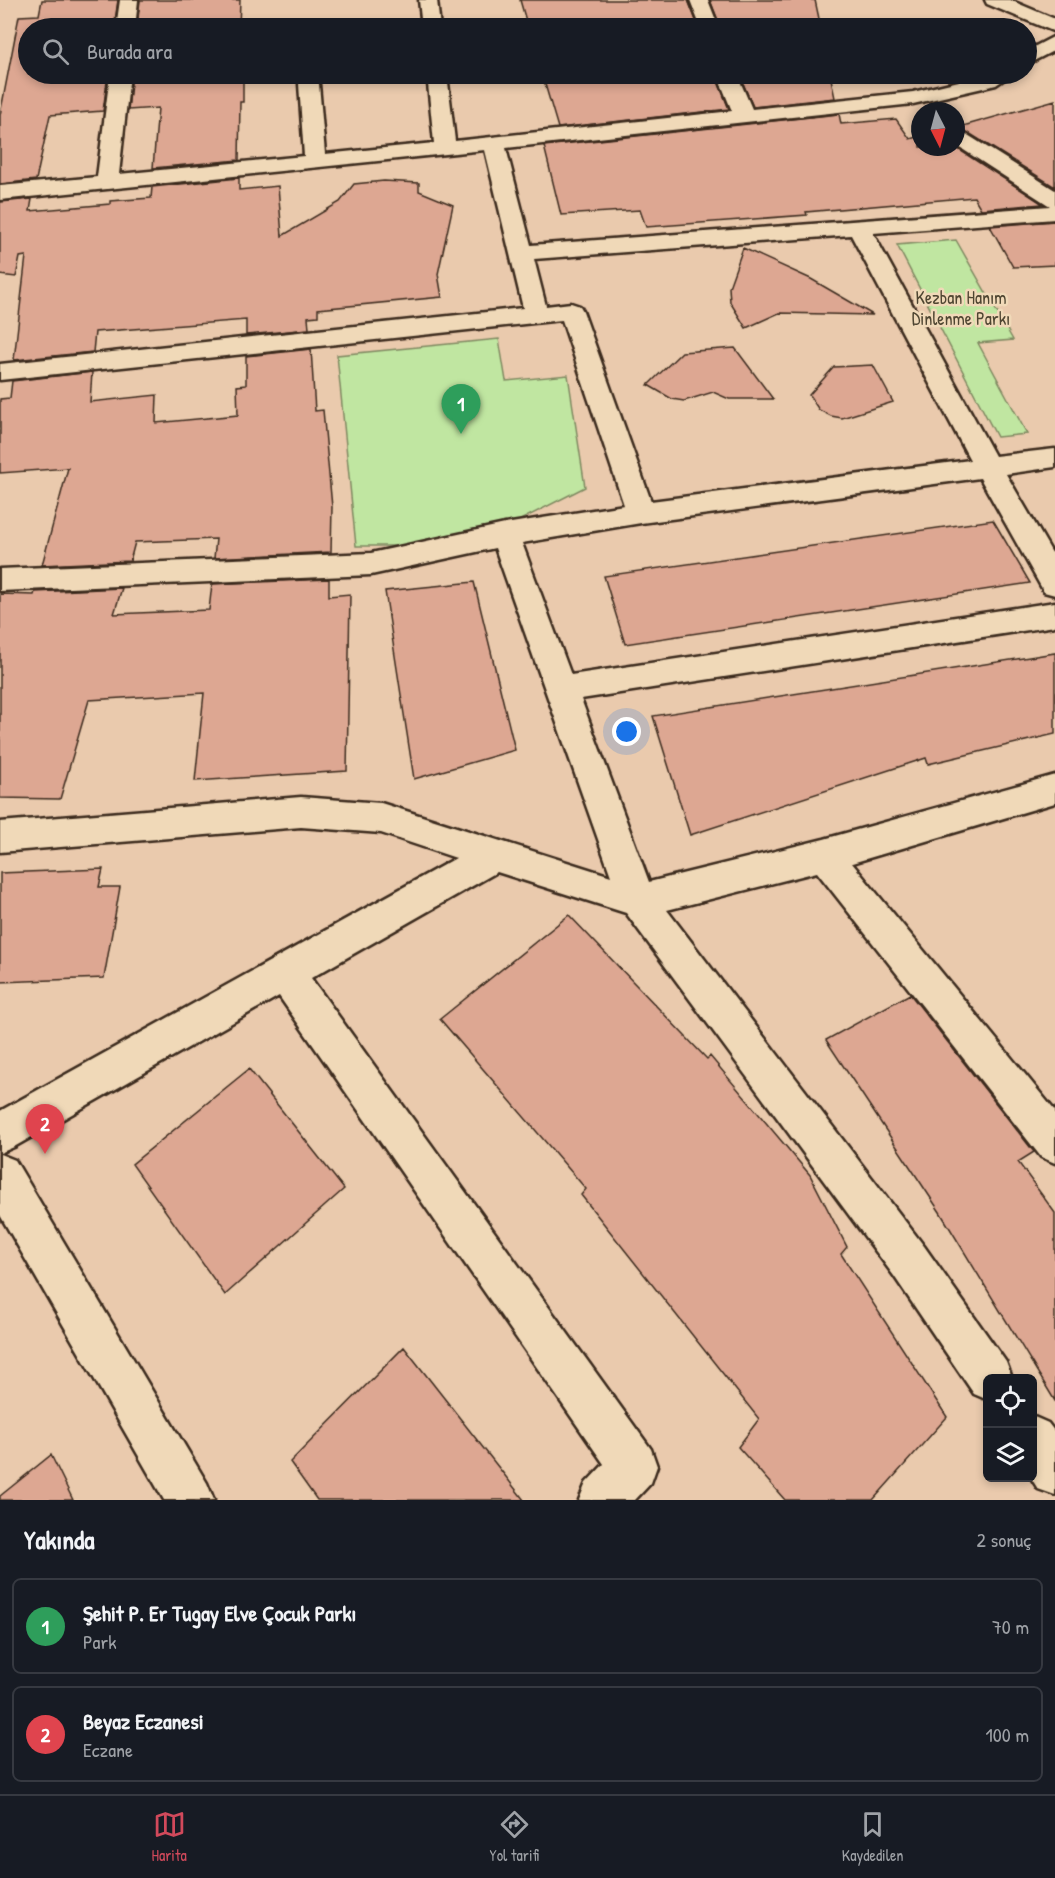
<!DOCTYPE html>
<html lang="tr">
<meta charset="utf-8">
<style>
body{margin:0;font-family:"Patrick Hand",sans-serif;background:#20242c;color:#f1f3f6}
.controls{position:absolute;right:18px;bottom:18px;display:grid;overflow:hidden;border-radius:9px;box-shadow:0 3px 9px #0003}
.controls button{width:54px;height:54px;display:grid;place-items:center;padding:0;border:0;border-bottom:2px solid #363941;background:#171b24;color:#f1f3f6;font:30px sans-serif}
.compass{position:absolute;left:911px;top:102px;width:54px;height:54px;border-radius:50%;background:#171b24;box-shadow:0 3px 9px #0003;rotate:174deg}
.you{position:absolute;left:627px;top:732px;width:21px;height:21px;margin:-15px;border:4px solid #fff;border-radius:50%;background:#1a73e8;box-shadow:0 0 0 9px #1a73e833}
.badge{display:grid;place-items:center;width:39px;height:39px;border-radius:50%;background:#d1495b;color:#fff;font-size:20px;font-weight:700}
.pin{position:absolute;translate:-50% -50px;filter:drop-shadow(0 2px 3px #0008)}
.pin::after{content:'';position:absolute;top:32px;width:21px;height:18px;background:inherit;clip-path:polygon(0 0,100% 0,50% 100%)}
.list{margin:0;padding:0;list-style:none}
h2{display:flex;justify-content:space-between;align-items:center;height:78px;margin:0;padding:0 24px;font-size:26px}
h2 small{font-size:20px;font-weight:400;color:#9ea1a6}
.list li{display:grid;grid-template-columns:39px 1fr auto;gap:18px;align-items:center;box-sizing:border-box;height:96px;margin:0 12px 12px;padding:0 12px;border:2px solid #363941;border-radius:9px}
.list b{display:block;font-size:22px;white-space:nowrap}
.list p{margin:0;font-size:20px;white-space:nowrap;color:#9ea1a6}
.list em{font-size:20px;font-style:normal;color:#9ea1a6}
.icon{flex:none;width:33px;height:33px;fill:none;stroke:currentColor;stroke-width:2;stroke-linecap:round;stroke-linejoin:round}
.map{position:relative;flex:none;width:1055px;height:1500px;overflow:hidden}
.search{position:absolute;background:#171b24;box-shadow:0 3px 9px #0003;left:18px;right:18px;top:18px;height:66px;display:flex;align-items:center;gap:15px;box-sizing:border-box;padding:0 21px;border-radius:33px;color:#9ea1a6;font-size:22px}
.sheet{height:294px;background:#171b24}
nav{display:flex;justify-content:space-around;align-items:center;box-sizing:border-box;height:84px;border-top:2px solid #363941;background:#171b24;font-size:16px;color:#9ea1a6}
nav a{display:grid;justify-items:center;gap:3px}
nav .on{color:#d1495b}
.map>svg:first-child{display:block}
.green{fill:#c0e6a1;stroke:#7e8860;stroke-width:1.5}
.building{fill:#dda792;stroke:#3b2a1e;stroke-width:1.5}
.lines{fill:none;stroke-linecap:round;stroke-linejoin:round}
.minor-casing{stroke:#3b2a1e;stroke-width:5}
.minor{fill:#f0d9b8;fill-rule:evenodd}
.labels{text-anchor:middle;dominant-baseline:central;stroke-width:5;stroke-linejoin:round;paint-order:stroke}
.far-park-label{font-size:18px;fill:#4f4632;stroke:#f0d9b8}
</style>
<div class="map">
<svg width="1055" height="1500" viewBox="0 0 1055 1500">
<rect width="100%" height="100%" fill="#eacaad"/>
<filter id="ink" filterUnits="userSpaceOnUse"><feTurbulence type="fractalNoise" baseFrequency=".0167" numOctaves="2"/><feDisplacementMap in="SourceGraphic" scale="12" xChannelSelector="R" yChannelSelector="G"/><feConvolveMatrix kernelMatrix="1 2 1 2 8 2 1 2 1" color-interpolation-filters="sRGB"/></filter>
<g filter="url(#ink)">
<path class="green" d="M 956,240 L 1013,340 L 978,343 L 1027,434 L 997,437 L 897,245 Z
M 499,339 L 506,381 L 568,375 L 585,487 L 487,537 L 453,546 L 356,546 L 337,355 Z"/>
<path class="building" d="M 42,0 L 118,0 L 114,28 L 28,28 L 28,74 L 108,74 L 103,111 L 50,115 L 36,180 L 0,184 L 0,115 L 19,16 L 39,15 Z
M 140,0 L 240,0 L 239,28 L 137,28 Z
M 520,0 L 688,0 L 699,28 L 528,28 Z
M 710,0 L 815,0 L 821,28 L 721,28 Z
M 132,74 L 243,74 L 243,102 L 240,102 L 239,160 L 153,168 L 158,108 L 128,110 Z
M 542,74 L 715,74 L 729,109 L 558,128 Z
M 739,74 L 830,74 L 835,98 L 753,107 Z
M 1055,100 L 1055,187 L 964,130 L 956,128 Z
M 839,114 L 841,124 L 896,119 L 910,139 L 920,136 L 920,147 L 955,147 L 1043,204 L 981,209 L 974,197 L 806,212 L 807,215 L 646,227 L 640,210 L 561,215 L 544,146 Z
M 239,178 L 239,190 L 278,186 L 282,236 L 340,202 L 354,184 L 384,181 L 419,183 L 419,191 L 453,205 L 438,274 L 442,297 L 318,309 L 318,316 L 308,317 L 309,329 L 246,335 L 246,320 L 95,332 L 93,352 L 14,360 L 26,256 L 20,257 L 16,277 L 0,275 L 0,202 L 32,199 L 30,211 L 110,204 L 110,201 L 151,198 L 152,187 Z
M 1055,221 L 1055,265 L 1013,267 L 990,226 Z
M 743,248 L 811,279 L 873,315 L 779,313 L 746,328 L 730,302 L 729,287 Z
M 735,348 L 773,399 L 729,399 L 713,392 L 684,401 L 672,399 L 648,385 L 682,352 Z
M 311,349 L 315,411 L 323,410 L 332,507 L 331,552 L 214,558 L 216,539 L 135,542 L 130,561 L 42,565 L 68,468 L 0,473 L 0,399 L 10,398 L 12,381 L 92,372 L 90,402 L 157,395 L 156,423 L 238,415 L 237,386 L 246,385 L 246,356 Z
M 873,365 L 893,402 L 842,418 L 831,416 L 819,410 L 809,395 L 834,367 Z
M 993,520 L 1030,583 L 625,644 L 604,576 Z
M 329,579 L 329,596 L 350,594 L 347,771 L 195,781 L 204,693 L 89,700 L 60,799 L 0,798 L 0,594 L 34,595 L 35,592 L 122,588 L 114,614 L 209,610 L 212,584 Z
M 474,582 L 515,750 L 414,779 L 385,591 Z
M 1055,653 L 1055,734 L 928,764 L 926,758 L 690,835 L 653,716 Z
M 103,869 L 99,887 L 120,887 L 104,978 L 0,982 L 0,873 Z
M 569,915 L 707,1059 L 710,1056 L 810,1175 L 847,1247 L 841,1254 L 947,1417 L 873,1500 L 785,1500 L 738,1447 L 759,1419 L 581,1195 L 586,1189 L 440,1019 Z
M 910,994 L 1034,1152 L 1018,1162 L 1055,1213 L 1055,1401 L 940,1212 L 826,1040 Z
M 249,1069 L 344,1189 L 225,1295 L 132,1164 Z
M 404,1347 L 524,1500 L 317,1500 L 290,1462 Z
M 51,1455 L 73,1500 L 0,1500 L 0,1496 Z"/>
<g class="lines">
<defs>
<path id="minor" d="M 120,0 L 138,0 L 135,28 L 116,28 Z
M 419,0 L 437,0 L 440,28 L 422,28 Z
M 690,0 L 708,0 L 719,28 L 701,28 Z
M 985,0 L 1010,0 L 1055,19 L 1055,32 L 987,4 Z
M 1055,36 L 1055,50 L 1026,65 L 1026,51 Z
M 110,74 L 130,74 L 119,174 L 304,156 L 299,84 L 302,80 L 316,80 L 319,84 L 325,154 L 434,143 L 427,74 L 447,74 L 455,141 L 732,111 L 717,74 L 737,74 L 752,109 L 913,92 L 988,74 L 1012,74 L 996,85 L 913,104 L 506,148 L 531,245 L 1050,206 L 956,145 L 956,130 L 963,132 L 1055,190 L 1055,219 L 873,233 L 995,456 L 1055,449 L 1055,467 L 1006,474 L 1055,558 L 1055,595 L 1044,592 L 980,478 L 641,523 L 522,543 L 571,675 L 1055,602 L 1055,626 L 581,699 L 649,882 L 824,839 L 1055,775 L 1055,803 L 852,863 L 1055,1111 L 1055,1163 L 1041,1157 L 817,872 L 667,910 L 924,1246 L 1006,1362 L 1012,1378 L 988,1378 L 988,1400 L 974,1394 L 894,1276 L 626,913 L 497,872 L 311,978 L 651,1449 L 657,1466 L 651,1483 L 635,1500 L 579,1500 L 586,1483 L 604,1464 L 279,996 L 14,1147 L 0,1153 L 0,1111 L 456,858 L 381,833 L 301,827 L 0,852 L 0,822 L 301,797 L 381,803 L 611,876 L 495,548 L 371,575 L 0,591 L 0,569 L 371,553 L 505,524 L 624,505 L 562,320 L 0,380 L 0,364 L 523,308 L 485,150 L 0,200 L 0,186 L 97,177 ZM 851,235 L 970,460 L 651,501 L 583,311 L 580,306 L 571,303 L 546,306 L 534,259 Z
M 0,1154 L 15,1160 L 207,1483 L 214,1500 L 164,1500 L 0,1215 Z
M 1032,1416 L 1048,1423 L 1055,1432 L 1055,1495 L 1038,1489 L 1031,1478 Z"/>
</defs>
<use href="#minor" class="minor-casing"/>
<use href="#minor" class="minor"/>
</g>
</g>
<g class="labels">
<g class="far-park-label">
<text x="961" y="297">Kezban Hanım<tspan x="961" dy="21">Dinlenme Parkı</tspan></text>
</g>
</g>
</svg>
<div class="controls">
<button><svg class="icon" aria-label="locate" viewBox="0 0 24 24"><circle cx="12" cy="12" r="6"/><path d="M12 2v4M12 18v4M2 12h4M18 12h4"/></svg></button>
<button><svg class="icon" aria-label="layers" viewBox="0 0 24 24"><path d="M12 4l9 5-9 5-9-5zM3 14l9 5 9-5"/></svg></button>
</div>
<svg class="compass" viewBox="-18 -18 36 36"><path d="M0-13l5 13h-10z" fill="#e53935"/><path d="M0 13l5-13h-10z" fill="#9ea1a6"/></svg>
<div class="you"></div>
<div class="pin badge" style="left:461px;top:434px;background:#2e9e5b">1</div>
<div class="pin badge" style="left:45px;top:1154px;background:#e0444e">2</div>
<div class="search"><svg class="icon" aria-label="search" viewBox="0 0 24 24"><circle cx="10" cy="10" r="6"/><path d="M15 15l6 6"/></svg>Burada ara</div>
</div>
<section class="sheet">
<h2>Yakında<small>2 sonuç</small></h2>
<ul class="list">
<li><span class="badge" style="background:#2e9e5b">1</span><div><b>Şehit P. Er Tugay Elve Çocuk Parkı</b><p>Park</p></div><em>70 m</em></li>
<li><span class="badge" style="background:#e0444e">2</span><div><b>Beyaz Eczanesi</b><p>Eczane</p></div><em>100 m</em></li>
</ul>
</section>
<nav>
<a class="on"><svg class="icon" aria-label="map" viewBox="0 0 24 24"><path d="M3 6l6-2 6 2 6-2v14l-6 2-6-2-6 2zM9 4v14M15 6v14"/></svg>Harita</a>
<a><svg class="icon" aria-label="directions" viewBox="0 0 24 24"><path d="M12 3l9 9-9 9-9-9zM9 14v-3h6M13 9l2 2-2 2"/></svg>Yol tarifi</a>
<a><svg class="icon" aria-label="saved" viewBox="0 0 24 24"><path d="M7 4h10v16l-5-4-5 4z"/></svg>Kaydedilen</a>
</nav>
